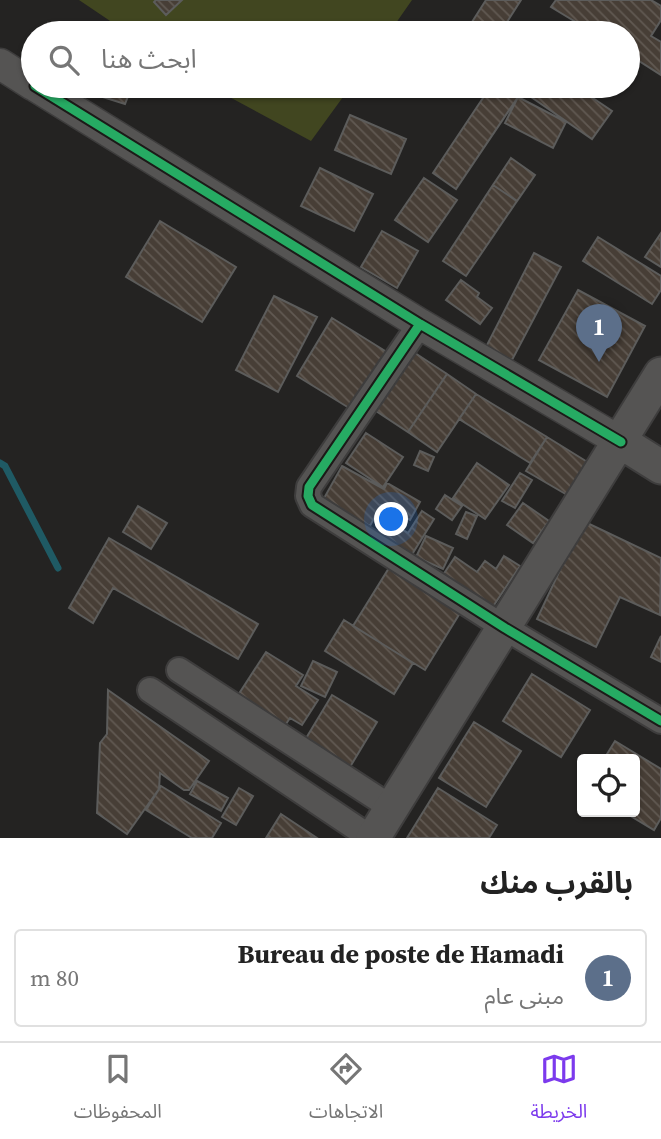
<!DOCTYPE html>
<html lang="ar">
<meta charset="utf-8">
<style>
body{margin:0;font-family:"Source Serif 4","Noto Sans Arabic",serif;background:#f2f2f2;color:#222;direction:rtl}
.controls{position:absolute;right:21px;bottom:21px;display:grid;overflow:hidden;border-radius:7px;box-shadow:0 2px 5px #0004}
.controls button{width:63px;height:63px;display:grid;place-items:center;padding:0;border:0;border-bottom:2px solid #e0e0e0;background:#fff;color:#222;font:35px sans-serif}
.you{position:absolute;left:392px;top:520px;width:24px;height:24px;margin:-18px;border:5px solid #fff;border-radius:50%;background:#1a73e8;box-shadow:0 0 0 10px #1a73e833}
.badge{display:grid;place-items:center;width:46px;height:46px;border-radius:50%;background:#7c3aed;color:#fff;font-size:23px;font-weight:700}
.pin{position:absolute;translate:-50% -58px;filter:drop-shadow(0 2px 4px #0008)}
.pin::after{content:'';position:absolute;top:37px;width:24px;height:21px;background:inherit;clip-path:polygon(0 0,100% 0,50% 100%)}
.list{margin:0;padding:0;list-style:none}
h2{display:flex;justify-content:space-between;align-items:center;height:91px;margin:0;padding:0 28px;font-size:30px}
h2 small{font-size:23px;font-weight:400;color:#767676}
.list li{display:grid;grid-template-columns:46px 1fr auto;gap:21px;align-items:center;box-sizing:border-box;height:98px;margin:0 14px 14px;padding:0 14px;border:2px solid #e0e0e0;border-radius:7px}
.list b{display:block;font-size:26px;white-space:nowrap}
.list p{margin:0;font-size:23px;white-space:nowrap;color:#767676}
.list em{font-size:23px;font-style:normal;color:#767676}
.icon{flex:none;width:38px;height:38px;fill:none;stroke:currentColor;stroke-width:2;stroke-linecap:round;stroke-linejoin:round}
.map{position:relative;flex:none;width:661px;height:838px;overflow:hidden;direction:ltr}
.search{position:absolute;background:#fff;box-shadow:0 2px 5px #0004;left:21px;right:21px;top:21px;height:77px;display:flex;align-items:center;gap:18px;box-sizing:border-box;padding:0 24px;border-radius:38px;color:#767676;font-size:26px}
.sheet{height:203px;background:#fff}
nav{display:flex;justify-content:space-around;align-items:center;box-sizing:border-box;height:98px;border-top:2px solid #e0e0e0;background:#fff;font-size:19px;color:#767676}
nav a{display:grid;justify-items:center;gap:4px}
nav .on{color:#7c3aed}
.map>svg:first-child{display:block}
.garden{fill:#414620}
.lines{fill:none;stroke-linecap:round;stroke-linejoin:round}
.stream{stroke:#1f5a64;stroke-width:7}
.building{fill:url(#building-back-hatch);stroke:#5c5c5b;stroke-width:2}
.minor-casing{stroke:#3e3d3d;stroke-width:28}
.tertiary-casing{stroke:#3e3d3d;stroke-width:33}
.secondary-casing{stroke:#3e3d3d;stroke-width:37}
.minor{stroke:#555453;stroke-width:24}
.tertiary{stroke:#555453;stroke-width:30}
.secondary{stroke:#555453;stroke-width:33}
.cycleway-casing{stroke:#1c1a18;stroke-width:13}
.cycleway{stroke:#26ab63;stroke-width:9}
</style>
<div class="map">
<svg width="661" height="838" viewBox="0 0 661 838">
<defs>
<pattern id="building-back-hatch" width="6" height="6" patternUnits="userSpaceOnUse" patternTransform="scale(1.75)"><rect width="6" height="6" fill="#473e36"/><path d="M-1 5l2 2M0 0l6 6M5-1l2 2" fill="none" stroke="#615952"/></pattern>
</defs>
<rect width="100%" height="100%" fill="#242322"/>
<path class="garden" d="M 79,0 L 412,0 L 389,33 L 128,33 Z
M 209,86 L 351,86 L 311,141 Z"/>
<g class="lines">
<path class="stream" d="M 0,463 L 5,466 L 58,568"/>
</g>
<path class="building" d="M 156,0 L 182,0 L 166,15 L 154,2 Z
M 486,0 L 521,0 L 500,33 L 465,33 Z
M 556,0 L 651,0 L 661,6 L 661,20 L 651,36 L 661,42 L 661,75 L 628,54 L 628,33 L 594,33 L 551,7 Z
M 48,23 L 71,33 L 43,33 Z
M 107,86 L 116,86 L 130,91 L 125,104 L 103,97 Z
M 491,86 L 501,86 L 518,97 L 456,189 L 433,173 Z
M 519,86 L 575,86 L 612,111 L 592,139 L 518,88 Z
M 518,97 L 566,122 L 553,148 L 505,123 Z
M 350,115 L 406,139 L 391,174 L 335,150 Z
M 511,158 L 535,175 L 517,201 L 493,185 Z
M 320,168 L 373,194 L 354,231 L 301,206 Z
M 424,178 L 457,200 L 428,242 L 395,220 Z
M 493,185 L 517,201 L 466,276 L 443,261 Z
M 160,221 L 236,267 L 202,322 L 126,277 Z
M 382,231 L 418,251 L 397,288 L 361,267 Z
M 661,233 L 661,267 L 645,257 Z
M 598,237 L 661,276 L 661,290 L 652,304 L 583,261 Z
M 534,253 L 561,267 L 512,360 L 486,347 Z
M 461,280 L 479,293 L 477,297 L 492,308 L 480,324 L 446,300 Z
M 578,290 L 645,326 L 607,397 L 539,360 Z
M 274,296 L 317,317 L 278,392 L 236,370 Z
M 332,318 L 390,354 L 354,411 L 297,376 Z
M 415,353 L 447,374 L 408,432 L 376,411 Z
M 447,374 L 476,394 L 437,452 L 408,432 Z
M 476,394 L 547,437 L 530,463 L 459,419 Z
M 366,433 L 403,457 L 383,487 L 346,463 Z
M 547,437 L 589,463 L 569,496 L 526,471 Z
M 420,451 L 434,457 L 428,471 L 414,465 Z
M 477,463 L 509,485 L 485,519 L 453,498 Z
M 342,466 L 384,489 L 387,483 L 420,502 L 410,520 L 381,505 L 370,526 L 323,500 Z
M 520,473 L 532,480 L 515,508 L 502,501 Z
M 445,495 L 462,506 L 452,520 L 436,509 Z
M 523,503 L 549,521 L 533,543 L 507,525 Z
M 138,506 L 167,523 L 151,549 L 123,532 Z
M 422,511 L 434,519 L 411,556 L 377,534 L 386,519 L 408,533 Z
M 466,512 L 477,516 L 467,539 L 456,534 Z
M 583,521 L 661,558 L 660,615 L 620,597 L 596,647 L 537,619 Z
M 426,536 L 453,548 L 443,569 L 416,557 Z
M 109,538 L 258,624 L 238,659 L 113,588 L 93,623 L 69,608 Z
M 504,556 L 520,566 L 490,611 L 441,578 L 455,557 L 477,572 L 485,561 L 496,569 Z
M 389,568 L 460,613 L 425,670 L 353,626 Z
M 344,620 L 413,663 L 394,694 L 325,651 Z
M 661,636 L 661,662 L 651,657 Z
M 266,652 L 303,675 L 296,686 L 318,700 L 302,725 L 290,718 L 280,733 L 233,703 Z
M 313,661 L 337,672 L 325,697 L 301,686 Z
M 532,674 L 590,710 L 561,757 L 503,721 Z
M 108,690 L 209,761 L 189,790 L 184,790 L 160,773 L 159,789 L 127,834 L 97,813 L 100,743 L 107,734 Z
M 332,695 L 377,722 L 350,767 L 305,740 Z
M 474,722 L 521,751 L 486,807 L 439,778 Z
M 615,741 L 661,769 L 661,818 L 654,830 L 624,812 L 635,812 L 635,759 L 604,759 Z
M 197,781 L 228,798 L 221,811 L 190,794 Z
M 161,786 L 221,823 L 212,838 L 192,838 L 146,810 Z
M 239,788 L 253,796 L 236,825 L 222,817 Z
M 438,788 L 497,825 L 489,838 L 407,838 Z
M 281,814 L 317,838 L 266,838 Z"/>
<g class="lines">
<defs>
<path id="minor" d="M 420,324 L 309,487 L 308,496 L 312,505 L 505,628 L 661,721
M 179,670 L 392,808
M 150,690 L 371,838"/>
<path id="tertiary" d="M 0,64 L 33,85
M 35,86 L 420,324 L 621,442"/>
<path id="secondary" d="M 621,442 L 661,467
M 373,838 L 661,374"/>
</defs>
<use href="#minor" class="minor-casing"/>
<use href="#tertiary" class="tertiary-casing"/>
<use href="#secondary" class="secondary-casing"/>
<use href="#minor" class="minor"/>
<use href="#tertiary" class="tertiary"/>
<use href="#secondary" class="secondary"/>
<defs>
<path id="cycleway" d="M 35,86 L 420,324 L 621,442
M 420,324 L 309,487 L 308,496 L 312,505 L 505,628 L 661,721"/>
</defs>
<use href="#cycleway" class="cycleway-casing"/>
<use href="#cycleway" class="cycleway"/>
</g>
</svg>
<div class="controls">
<button><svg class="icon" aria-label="locate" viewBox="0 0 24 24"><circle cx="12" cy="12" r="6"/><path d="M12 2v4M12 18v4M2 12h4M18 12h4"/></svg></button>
</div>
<div class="you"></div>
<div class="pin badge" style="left:599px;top:362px;background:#5c6f8a">1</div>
<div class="search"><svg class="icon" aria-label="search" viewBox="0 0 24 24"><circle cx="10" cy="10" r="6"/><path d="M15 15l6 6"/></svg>ابحث هنا</div>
</div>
<section class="sheet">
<h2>بالقرب منك<small></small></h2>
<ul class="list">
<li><span class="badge" style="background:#5c6f8a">1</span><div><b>Bureau de poste de Hamadi</b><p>مبنى عام</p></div><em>80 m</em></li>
</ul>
</section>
<nav>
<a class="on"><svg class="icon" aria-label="map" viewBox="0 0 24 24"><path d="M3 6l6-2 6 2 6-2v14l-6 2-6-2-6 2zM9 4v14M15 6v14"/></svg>الخريطة</a>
<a><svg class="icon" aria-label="directions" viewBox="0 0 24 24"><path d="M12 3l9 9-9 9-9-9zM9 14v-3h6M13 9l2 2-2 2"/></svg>الاتجاهات</a>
<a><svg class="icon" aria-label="saved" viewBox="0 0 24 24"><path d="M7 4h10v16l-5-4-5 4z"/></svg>المحفوظات</a>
</nav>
